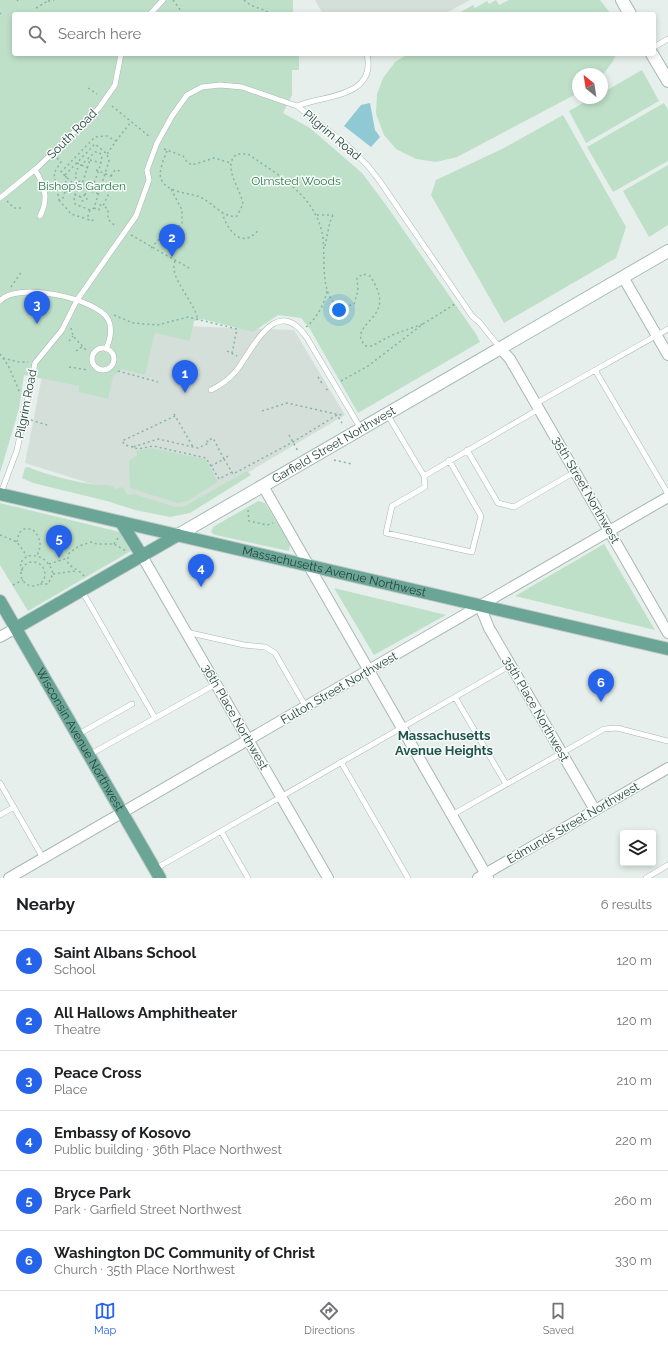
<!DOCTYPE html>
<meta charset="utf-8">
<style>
body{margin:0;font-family:Raleway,sans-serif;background:#f2f2f2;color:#202124}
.controls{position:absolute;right:12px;bottom:12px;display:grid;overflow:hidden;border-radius:4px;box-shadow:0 2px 6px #0003}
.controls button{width:36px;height:36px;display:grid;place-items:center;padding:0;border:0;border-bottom:1px solid #e0e0e0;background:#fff;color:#202124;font:20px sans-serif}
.compass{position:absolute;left:572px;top:68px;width:36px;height:36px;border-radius:50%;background:#fff;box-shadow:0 2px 6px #0003;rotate:330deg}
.you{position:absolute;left:339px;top:310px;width:14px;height:14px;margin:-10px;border:3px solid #fff;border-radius:50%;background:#1a73e8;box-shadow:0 0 0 6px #1a73e833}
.badge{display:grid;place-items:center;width:26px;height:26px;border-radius:50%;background:#2563eb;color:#fff;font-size:13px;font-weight:700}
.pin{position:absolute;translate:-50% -33px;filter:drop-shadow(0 1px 2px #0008)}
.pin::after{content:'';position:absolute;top:21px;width:14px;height:12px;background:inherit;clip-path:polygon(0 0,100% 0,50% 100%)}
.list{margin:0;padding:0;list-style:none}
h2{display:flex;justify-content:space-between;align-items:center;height:52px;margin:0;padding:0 16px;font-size:17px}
h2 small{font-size:13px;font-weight:400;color:#757577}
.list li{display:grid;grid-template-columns:26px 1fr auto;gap:12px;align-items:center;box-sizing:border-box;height:60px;padding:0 16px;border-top:1px solid #e0e0e0}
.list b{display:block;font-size:15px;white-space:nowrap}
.list p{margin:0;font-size:13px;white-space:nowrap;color:#757577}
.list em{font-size:13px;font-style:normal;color:#757577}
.icon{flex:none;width:22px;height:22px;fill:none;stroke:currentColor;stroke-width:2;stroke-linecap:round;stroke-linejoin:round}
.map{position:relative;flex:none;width:668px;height:878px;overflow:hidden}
.search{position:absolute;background:#fff;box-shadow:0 2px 6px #0003;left:12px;right:12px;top:12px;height:44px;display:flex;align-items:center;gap:10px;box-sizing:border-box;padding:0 14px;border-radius:4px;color:#757577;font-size:15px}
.sheet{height:412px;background:#fff}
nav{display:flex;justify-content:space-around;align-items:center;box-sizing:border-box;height:56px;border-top:1px solid #e0e0e0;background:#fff;font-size:11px;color:#757577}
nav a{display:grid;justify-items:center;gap:2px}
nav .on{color:#2563eb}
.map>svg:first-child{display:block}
.built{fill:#d4dfda}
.green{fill:#bfe0c8}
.water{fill:#8ec9d4}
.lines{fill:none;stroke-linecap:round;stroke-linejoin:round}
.lane-casing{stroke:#a8b8b2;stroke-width:6}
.street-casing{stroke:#a8b8b2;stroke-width:12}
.secondary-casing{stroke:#a4bbb3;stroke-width:14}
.primary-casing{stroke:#c2cac8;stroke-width:14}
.path{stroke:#86b3a5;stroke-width:1.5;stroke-dasharray:2 3;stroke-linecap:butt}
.lane{stroke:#fff;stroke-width:5}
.street{stroke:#fff;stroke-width:10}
.secondary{stroke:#fff;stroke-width:12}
.primary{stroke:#6aa596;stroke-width:12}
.labels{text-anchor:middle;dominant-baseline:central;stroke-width:3;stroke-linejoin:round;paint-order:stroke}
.street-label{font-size:12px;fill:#24423a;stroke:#f7fbf9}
.park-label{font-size:12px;fill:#2d7a4b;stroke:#f7fbf9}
.neighbourhood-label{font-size:13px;font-weight:bold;fill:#1f5548;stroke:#f7fbf9}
</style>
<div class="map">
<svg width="668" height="878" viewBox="0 0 668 878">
<rect width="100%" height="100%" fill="#e6efeb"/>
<path class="built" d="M 315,0 L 470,0 L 444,14 L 323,14 Z
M 84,316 L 183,326 L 294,330 L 345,415 L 181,512 L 25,463 L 43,371 Z"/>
<path class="green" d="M 0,0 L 293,0 L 293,14 L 14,14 L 14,54 L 299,54 L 299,70 L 292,70 L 292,95 L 283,113 L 310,128 L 362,173 L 386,205 L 476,334 L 480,342 L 358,413 L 310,329 L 301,318 L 278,315 L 253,332 L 202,319 L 194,321 L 190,341 L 155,333 L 145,375 L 122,369 L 113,376 L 108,399 L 79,392 L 79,386 L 24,375 L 19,409 L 0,473 Z
M 496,0 L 499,5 L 509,0 L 600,0 L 611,14 L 460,14 L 459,13 L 473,5 L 475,8 L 487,1 L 489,4 Z
M 408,54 L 616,54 L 613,61 L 602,76 L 602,74 L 578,74 L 578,93 L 457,157 L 436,162 L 416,159 L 396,149 L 384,135 L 376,114 L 377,94 L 383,78 L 395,62 Z
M 642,70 L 659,101 L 586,143 L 569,111 L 592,98 L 602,98 L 602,93 Z
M 664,103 L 668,110 L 668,161 L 613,192 L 587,147 Z
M 563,115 L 626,227 L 616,258 L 504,323 L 431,195 L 436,180 L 502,149 Z
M 668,165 L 668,225 L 649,237 L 623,191 Z
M 150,448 L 205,459 L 218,482 L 187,501 L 177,503 L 130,488 L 129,461 L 137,455 L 136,451 Z
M 28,467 C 50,476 75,482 98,485 C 105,485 112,484 116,489 L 123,487 L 127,495 L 134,494 L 175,507 L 185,506 L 247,471 L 251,475 L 190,513 L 170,517 L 135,510 L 107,501 L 33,483 L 22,478 L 25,468 Z
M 258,501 L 265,503 L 290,544 L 289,551 L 215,535 L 211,532 L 213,527 Z
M 0,503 L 120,532 L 131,551 L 28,611 L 0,565 Z
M 604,544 L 655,630 L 515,596 Z
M 334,588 L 446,615 L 374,655 Z"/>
<path class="water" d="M 370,103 L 375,130 L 380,137 L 371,147 L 344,126 L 361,105 Z"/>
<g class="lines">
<defs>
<path id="lane" d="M 150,14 L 163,0
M 654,47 L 668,39
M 297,106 C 324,95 377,98 367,54
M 35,170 C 45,186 49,199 40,216
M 0,198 L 38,167 L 99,108 L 115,85 L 121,54
M 0,301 C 16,281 96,298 108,319 C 113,329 110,340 106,349
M92 359a11 11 0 1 1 22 0a11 11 0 1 1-22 0Z
M 595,370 L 668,494
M 211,390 C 221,385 229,380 236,371 C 254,348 276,293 307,338 L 361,429
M 535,404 L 668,329
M 387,414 L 424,476 L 539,409
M 467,450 L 498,503 L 514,507 L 575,472
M 424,476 L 425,487 L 392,506 L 386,533 L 472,552 L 481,516 L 449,460
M 1,493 L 17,450 L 35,363 L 62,330 L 77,300 L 136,216 L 149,180 L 147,170 L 157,143 L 172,116 L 187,95 L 202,87 L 220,85 L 242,87 L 297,106 L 346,144 L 368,166 L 379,180 L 472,316 L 480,323 L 500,348
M 82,591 L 155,718
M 186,632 L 244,645 L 265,647 L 275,653 L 306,707
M 455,697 L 506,784
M 77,735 L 132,704
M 89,755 L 216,684
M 341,762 L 408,878
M 0,783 L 43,858
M 0,815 L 14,807
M 452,815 L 604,729 L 617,728 L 668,741
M 221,831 L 248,878
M 155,869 L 511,665
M 646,878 L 668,865"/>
<path id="street" d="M 623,277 L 668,355
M 501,349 L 510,359 L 668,633
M 263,486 L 488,878
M 142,556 L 328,878
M 480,606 L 489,628 L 595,810
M 0,637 L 16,628
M 9,878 L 668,497
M 478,878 L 668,768"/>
<g id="secondary">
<path d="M 622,0 L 630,14"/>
<path d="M 652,54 L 668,81"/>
<path id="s1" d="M 178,535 L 668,251"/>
</g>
<g id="primary">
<path id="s2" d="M 0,494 L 668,649"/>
<path d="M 121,522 L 142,556"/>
<path id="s3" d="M 0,601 L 160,878"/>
<path d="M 16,628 L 178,535"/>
</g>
</defs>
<use href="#lane" class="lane-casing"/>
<use href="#street" class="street-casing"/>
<use href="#secondary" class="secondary-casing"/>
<use href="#primary" class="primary-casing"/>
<path class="path" d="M 173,0 L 181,11
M 244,0 C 251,8 262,7 270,14
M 17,1 L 18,0
M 48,1 L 54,0
M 36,8 L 48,1
M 0,13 L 1,14
M 88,88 L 97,94
M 112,106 L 150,137
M 116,141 L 131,122
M 164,149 L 183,156 L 187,162 L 192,165 L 214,158 L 231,163
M 167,151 C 164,159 157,173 162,181 C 170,194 190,192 202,198 C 212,203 225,219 237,216 L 243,204 C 241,189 221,166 237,154 L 248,154 C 278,175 313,194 322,232 C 327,253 317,299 342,308 L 354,304 L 358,291 L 357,278 L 363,274 L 370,276 C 376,285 383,298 378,309 C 374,321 350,332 366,346 L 372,346 L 392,335 L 423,324
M 57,158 L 61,162 L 54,173 L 59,200 L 63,198 L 65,191
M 90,160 L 101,163 L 93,187 L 82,184 Z
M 77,163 L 90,169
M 96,170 L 111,176 L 110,191 L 103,206 L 108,209 L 108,219 L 114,225
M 65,175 L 95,144 L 107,154 L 109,161 L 94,208 L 90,210 L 75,204 L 74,200 L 77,187 L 61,172 L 95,137 L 107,136 L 116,141 L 107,154
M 66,176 L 65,191 L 81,197 L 85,195 L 87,199 L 82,201 L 81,197
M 111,176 L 115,170 L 121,171
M 78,187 L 81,188 L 82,184 L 75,177 L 77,169 L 95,152 L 99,152 L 102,156 L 101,163
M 82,188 L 99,194
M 85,195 L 89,182
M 59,200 L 71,214 L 87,219
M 7,201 L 14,208 L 22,208
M 94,208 L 99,210 L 100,205 L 103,206
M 90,210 L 87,219 L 92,221 L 95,218
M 222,212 C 227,230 242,251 259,229
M 317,215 L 333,215
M 131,235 L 189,268
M 325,246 L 330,222 L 333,215
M 151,248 L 162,236 L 182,224 L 182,210 L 171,189
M 175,261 C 168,277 195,302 198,320
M 11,287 L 22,271
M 114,315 L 133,323 L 157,325 L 188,317 L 237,329 L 232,353
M 306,327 C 317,318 324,305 327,291
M 71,328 L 73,336 L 87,351
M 69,341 L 73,336
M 76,351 L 82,347
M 227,351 L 237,356
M 0,354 L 8,365 L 20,393
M 3,358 L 18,362 L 28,362
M 69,367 L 88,370
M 118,371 L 158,382
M 318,377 L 323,385
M 341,381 L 368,366 L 423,324 L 455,304
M 326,390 L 329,388
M 262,411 L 287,403 L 340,415 L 343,413
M 174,414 L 193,447
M 31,420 L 50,426
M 289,435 L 298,451
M 133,447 L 125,445 L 122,441 L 175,416
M 228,456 L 224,459 L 233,474 L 293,442 L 337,415 L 342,423
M 334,460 L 352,464
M 211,466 L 206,458 L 153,446 L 138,449 L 133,447 L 158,439 L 198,448 L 209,443 L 207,441 L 213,438 L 224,459 L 211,466 L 219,479 L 232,472
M 248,510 L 249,521 L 267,525 L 273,523
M 0,535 L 17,542 L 27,556
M 17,542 L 19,533 L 24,529 L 32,529 C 41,538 42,544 37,556
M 114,544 L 118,538
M21 574a12 12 0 1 1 24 0a12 12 0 1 1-24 0Z
M 49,564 L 68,558
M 22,571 L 20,563 L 27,556 C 40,554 50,561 53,574 L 48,584 L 40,584
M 53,574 L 75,571
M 84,576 C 81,571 73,569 68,563 L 68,554 L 79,546 L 91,542 L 97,544 L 114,544 L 126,551
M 13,585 L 23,580"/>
<use href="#lane" class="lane"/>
<use href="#street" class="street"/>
<use href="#secondary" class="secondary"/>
<use href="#primary" class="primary"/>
</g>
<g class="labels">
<g class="street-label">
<text transform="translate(72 134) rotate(-45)">South Road</text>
<text transform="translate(332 135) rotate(40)">Pilgrim Road</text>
<text transform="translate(26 404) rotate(-79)">Pilgrim Road</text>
<text stroke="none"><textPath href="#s1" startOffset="180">Garfield Street Northwest</textPath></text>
<text transform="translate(586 490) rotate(60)">35th Street Northwest</text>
<text stroke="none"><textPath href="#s2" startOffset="343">Massachusetts Avenue Northwest</textPath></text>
<text transform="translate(339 688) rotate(-30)">Fulton Street Northwest</text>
<text transform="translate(536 709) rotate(60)">35th Place Northwest</text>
<text transform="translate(235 717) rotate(60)">36th Place Northwest</text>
<text stroke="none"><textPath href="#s3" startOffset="160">Wisconsin Avenue Northwest</textPath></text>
<text transform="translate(573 823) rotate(-30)">Edmunds Street Northwest</text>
</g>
<g class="park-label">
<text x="296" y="181">Olmsted Woods</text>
<text x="82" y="186">Bishop’s Garden</text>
</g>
<g class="neighbourhood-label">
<text x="444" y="735">Massachusetts<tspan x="444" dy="15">Avenue Heights</tspan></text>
</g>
</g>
</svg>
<div class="controls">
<button><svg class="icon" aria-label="layers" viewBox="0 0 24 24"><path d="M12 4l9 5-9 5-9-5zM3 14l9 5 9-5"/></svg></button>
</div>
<svg class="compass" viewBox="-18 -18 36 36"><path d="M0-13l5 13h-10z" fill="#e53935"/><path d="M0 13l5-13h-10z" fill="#757577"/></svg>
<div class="you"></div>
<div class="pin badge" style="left:185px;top:393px">1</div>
<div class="pin badge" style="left:172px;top:257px">2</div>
<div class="pin badge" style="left:37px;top:324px">3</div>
<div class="pin badge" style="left:201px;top:587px">4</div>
<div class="pin badge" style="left:59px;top:558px">5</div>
<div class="pin badge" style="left:601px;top:702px">6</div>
<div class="search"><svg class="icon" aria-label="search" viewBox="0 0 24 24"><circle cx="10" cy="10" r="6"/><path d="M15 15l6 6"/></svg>Search here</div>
</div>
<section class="sheet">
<h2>Nearby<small>6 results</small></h2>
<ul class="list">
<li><span class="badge">1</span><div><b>Saint Albans School</b><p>School</p></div><em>120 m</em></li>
<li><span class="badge">2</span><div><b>All Hallows Amphitheater</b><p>Theatre</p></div><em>120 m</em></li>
<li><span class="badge">3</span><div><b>Peace Cross</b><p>Place</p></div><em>210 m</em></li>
<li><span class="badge">4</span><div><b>Embassy of Kosovo</b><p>Public building · 36th Place Northwest</p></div><em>220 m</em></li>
<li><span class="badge">5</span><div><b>Bryce Park</b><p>Park · Garfield Street Northwest</p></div><em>260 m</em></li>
<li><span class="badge">6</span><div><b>Washington DC Community of Christ</b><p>Church · 35th Place Northwest</p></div><em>330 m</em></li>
</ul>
</section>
<nav>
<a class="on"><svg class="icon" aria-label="map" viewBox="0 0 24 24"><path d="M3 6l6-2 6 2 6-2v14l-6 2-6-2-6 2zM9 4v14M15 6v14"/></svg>Map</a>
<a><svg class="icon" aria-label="directions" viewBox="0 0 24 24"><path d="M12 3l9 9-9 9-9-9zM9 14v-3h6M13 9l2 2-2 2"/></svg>Directions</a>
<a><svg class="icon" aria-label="saved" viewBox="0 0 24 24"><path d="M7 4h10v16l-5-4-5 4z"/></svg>Saved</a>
</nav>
